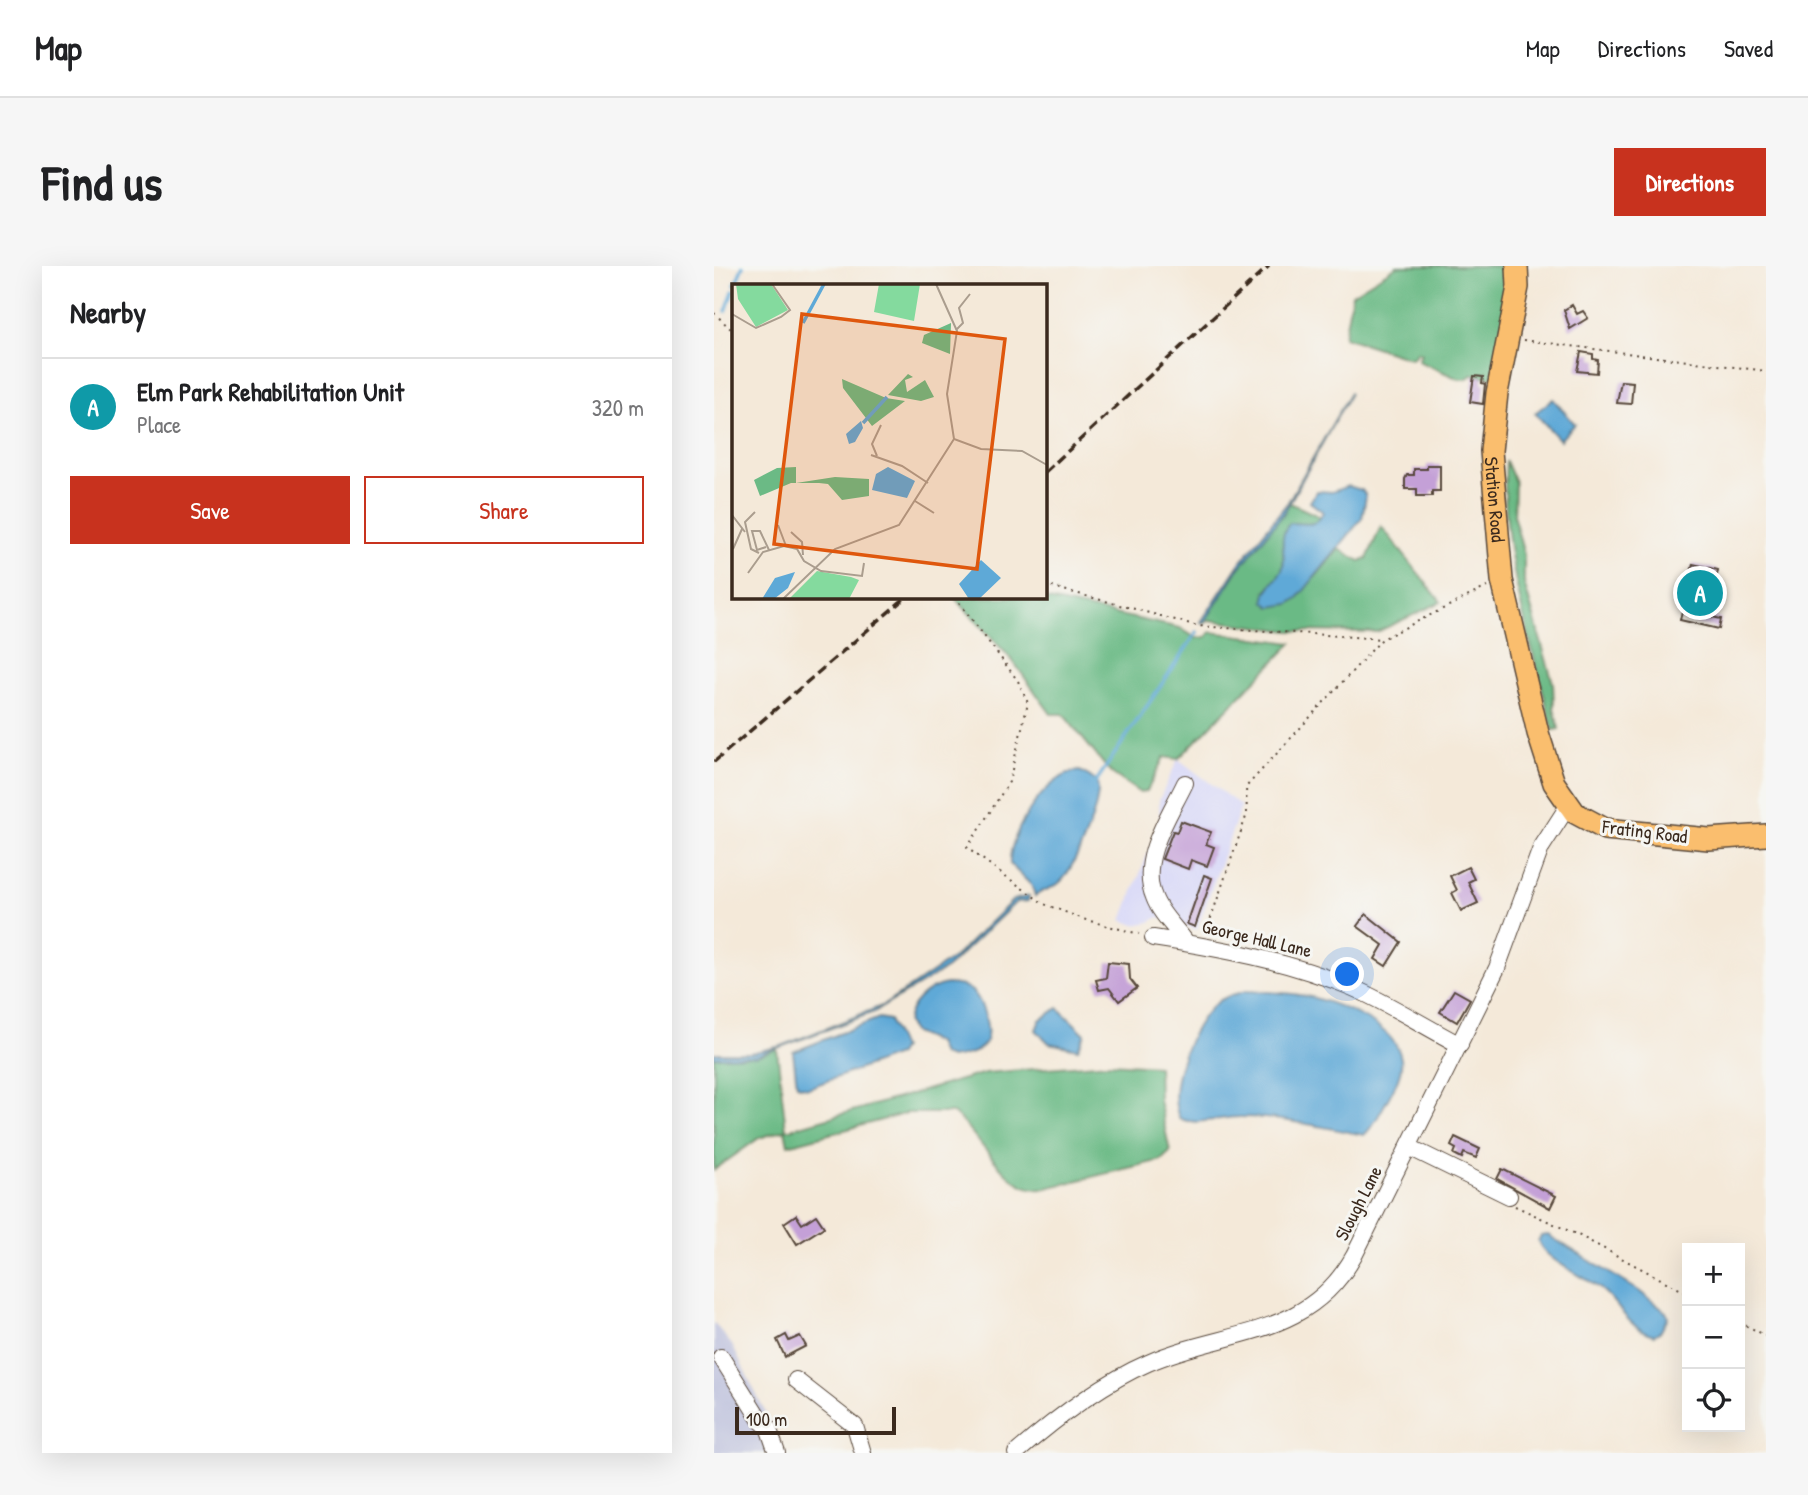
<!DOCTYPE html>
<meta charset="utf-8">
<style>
body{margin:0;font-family:"Patrick Hand",sans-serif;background:#f6f6f6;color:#202124}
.controls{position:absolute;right:21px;bottom:21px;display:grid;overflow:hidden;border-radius:0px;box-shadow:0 7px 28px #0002}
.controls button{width:63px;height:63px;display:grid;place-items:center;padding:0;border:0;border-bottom:2px solid #e0e0e0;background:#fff;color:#202124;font:35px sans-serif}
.scale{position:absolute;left:21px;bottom:18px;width:161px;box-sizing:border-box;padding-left:7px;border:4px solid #3b2a1e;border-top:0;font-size:19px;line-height:24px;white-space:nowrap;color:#3b2a1e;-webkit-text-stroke:5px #f6f6f2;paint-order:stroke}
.you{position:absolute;left:634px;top:709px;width:24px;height:24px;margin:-18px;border:5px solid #fff;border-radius:50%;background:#1a73e8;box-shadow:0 0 0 10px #1a73e833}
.badge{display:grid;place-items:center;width:46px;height:46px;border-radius:50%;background:#c8321e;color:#fff;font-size:23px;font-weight:700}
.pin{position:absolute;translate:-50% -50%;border:4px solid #fff;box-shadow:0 2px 7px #0006}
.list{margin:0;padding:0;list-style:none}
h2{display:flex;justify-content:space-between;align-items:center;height:91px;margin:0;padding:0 28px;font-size:30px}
h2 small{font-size:23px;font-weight:400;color:#757577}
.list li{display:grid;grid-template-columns:46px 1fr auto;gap:21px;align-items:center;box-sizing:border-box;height:98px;padding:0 28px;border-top:2px solid #e0e0e0}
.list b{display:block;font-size:26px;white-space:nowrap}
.list p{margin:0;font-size:23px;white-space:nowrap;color:#757577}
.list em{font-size:23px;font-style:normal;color:#757577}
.actions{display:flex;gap:14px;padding:21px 28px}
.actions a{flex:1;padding:16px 0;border:2px solid #c8321e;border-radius:0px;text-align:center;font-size:24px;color:#c8321e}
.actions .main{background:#c8321e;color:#fff}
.icon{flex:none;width:38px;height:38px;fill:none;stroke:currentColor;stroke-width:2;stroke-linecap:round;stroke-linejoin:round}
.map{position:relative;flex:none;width:1052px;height:1187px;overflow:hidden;border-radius:0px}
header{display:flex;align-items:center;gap:42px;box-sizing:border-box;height:98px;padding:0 35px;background:#fff;border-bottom:2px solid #e0e0e0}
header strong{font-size:33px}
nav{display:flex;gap:38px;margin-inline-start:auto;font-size:24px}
.intro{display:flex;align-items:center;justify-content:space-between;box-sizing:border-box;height:168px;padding:0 42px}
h1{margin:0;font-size:49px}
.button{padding:18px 32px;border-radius:0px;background:#c8321e;color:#fff;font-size:24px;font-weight:700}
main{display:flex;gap:42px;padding:0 42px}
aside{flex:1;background:#fff;border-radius:0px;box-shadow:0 7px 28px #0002}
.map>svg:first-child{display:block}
.built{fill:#d7d7f8}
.industrial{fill:#bfc2dd}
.forest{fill:#6bba85;stroke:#537252;stroke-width:2}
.water{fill:#5ea9d7;stroke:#4c6a7a;stroke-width:2}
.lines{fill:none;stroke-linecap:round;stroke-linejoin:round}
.stream{stroke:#5ea9d7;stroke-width:3.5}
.building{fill:#c4a0d7}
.minor-casing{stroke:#57473a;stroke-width:18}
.major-casing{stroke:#57473a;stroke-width:24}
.path{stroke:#57473a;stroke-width:2;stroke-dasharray:2 5;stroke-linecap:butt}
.minor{stroke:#fff;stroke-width:16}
.major{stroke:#fabe6e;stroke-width:21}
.rail{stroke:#3b2a1e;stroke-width:3.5;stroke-dasharray:10 5;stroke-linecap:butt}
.labels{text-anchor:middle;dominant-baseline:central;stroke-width:6;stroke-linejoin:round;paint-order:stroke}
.street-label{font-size:19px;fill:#3b2a1e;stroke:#f6f6f2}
.inset-river{fill:none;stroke:#5ea9d7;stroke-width:3.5}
.inset-road{fill:none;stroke:#aa9d8e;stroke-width:2}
.view{fill:#df570d;fill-opacity:0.15;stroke:#df570d;stroke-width:3.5}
.inset-edge{fill:none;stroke:#3b2a1e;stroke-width:3.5}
</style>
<header>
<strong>Map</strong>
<nav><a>Map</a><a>Directions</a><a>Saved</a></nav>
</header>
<div class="intro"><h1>Find us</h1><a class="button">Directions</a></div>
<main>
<aside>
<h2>Nearby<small></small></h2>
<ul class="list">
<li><span class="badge" style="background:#0f9aa8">A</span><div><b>Elm Park Rehabilitation Unit</b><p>Place</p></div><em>320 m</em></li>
</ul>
<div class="actions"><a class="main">Save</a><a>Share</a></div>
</aside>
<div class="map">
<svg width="1052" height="1187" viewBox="0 0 1052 1187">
<rect width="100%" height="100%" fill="#f6f6f2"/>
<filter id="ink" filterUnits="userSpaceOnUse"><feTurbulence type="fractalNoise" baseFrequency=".0143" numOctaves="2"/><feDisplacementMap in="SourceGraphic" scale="14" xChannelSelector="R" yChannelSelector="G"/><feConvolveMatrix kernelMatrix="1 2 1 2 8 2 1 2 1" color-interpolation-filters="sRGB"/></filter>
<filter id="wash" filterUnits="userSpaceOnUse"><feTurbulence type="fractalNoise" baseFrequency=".00686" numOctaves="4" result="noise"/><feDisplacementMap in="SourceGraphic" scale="28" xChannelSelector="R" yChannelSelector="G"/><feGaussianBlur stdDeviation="1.57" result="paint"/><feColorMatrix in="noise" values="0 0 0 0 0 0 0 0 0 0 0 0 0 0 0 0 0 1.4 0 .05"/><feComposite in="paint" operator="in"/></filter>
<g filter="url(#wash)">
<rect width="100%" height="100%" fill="#f4e9d9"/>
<path class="built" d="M 464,493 L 527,540 L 483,664 L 445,651 L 436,656 L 421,659 L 408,654 L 446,556 L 445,534 Z"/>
<path class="industrial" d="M 0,1057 L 18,1079 L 55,1154 L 68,1187 L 0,1187 Z"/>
<path class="forest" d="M 683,0 L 790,0 C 797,36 785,76 778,112 L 759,108 L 752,113 L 745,113 L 704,95 L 707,88 L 703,86 L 699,92 L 692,91 L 630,71 L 638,28 Z
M 792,195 L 801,216 L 800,252 L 810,289 L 810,317 L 839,417 L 840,442 L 845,463 L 839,464 C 818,380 785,282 792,195 Z
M 576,237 L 607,251 L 601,258 L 576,257 C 564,270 572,286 569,301 C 567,310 559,318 553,324 L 601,311 L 625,283 L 646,295 L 653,293 L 667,260 L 727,336 L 663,366 L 576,365 L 495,354 L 490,357 L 524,304 Z
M 240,331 L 321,331 L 466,362 L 482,372 L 492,371 L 497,366 L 578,377 L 469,488 L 464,493 L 450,491 L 433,525 L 426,527 L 396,506 L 349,448 L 337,448 L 298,394 Z
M 63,783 L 72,864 L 271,807 L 395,797 L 444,800 L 445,834 L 456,886 L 447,894 L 328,923 C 292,927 265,867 239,847 L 194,847 L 74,879 L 71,864 L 45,872 L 0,904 L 0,791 L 42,790 Z"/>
<path class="water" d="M 636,127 L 570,247 L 524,304 L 490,357 L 487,356 L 525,298 L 574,236 Z
M 839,133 L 861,158 L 846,174 L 821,147 Z
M 634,220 L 648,224 L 652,230 L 648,252 L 584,332 L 575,338 L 557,341 L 551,336 C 549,321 565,315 569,301 C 572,285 563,271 576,257 C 591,256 601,264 609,246 L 596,236 L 603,225 L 618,226 Z
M 366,505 C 372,509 380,511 383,518 C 390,533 359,607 345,617 C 338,623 328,624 321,630 L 318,620 L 296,598 C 294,568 333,506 366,505 Z
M 315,630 L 314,635 L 302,636 L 233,702 L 160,746 L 42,790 L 0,791 L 0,787 L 36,787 L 68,780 L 170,739 L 242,690 L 299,634 Z
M 232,718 C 241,718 251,719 258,725 C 268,734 278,764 271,777 C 266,787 246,791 236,792 L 228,789 L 223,777 L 200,767 L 193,757 C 195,737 212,722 232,718 Z
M 532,725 C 553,726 576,726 597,731 C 626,739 682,759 687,793 C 689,806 680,822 674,833 C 666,846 661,859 650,869 C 608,861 568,851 526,851 C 506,851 485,860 466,853 C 450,824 477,758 501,738 C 510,730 521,728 532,725 Z
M 344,742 L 371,768 L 364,783 L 335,777 L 322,764 L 326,754 Z
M 165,752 L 175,754 L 188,782 L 184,789 L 94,822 L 83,819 L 79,786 Z
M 834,969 L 925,1025 L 952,1046 L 954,1051 L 947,1065 L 940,1069 C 914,1063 906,1039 888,1024 C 870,1009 832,996 824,975 L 827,970 Z"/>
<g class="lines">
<path class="stream" d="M 21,19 L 29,0
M 12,45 L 19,25
M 379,520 L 483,366"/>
</g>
<g id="blocks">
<path class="building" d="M 858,39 L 863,48 L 869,45 L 874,52 L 856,63 L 850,44 Z
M 867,86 L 879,88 L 879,93 L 884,94 L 883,107 L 863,105 Z
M 760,110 L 769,111 L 768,117 L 771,118 L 769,138 L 756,136 Z
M 907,115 L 919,116 L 917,138 L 903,137 Z
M 713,199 L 726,199 L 726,225 L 718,225 L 718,230 L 703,230 L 703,223 L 691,223 L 691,213 L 693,209 L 700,209 L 700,203 L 713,203 Z
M 979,298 L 1004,304 L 994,350 L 1007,353 L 1005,363 L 966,354 Z
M 467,555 L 497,566 L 492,578 L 500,581 L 493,600 L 477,594 L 474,603 L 448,593 L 459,565 L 463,566 Z
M 754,601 L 760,613 L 754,616 L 764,637 L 747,645 L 738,627 L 743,624 L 736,610 Z
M 490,609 L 498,612 L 481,661 L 473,658 Z
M 652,648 L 687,676 L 672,700 L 661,693 L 669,679 L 643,660 Z
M 394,696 L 415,698 L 416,713 L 423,722 L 405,735 L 395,722 L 385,724 L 382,714 L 392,712 Z
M 740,724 L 756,733 L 743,756 L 726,746 Z
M 741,871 L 766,883 L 762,892 L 750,887 L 748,892 L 740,888 L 742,883 L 737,880 Z
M 788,903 L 842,930 L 836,942 L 783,913 Z
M 82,949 L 88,958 L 102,949 L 110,961 L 83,978 L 70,957 Z
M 72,1069 L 75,1075 L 86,1070 L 92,1080 L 71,1091 L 63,1074 Z"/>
</g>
</g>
<g filter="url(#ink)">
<use href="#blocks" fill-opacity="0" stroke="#57473a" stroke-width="2"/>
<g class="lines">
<defs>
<path id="minor" d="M 471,517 C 456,549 424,594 440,631 C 446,648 462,662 472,676
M 439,672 C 506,682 574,695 637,721 C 674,737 710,760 746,779
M 695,881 L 795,930
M 7,1091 L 47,1155 L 54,1161 L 63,1187
M 82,1114 L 141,1160 L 149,1187
M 302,1187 C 341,1153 386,1118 434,1097 C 510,1063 593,1074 640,990 L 783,702 L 827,582 L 854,540"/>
<g id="major">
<path id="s1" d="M 803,0 L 804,21 L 783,127 L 777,185 L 788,314 L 824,467 L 840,517 L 861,547 L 891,563 L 995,573 L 1052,569"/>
</g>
</defs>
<use href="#minor" class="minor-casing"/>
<use href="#major" class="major-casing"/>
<path class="path" d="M 0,47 L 19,65
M 810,74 L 1052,105
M 331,319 L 484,360 L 667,373
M 241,331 L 304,415 L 314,437 L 295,516 L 253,582 L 330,638 L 372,654 L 425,668
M 492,666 L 533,548 L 532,521 L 668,373 L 773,321
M 801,940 L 866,970 L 973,1027
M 1026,1056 L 1052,1070"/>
<use href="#minor" class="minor"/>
<use href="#major" class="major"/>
<path class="rail" d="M 331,206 L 555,0
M 0,496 L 192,331"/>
</g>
</g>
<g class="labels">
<g class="street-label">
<text stroke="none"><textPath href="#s1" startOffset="236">Station Road</textPath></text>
<text transform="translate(931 565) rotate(7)">Frating Road</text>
<text transform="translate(543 672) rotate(13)">George Hall Lane</text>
<text transform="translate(644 937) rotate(-63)">Slough Lane</text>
</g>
</g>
<g transform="translate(18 18)">
<rect width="315" height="315" fill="#f4e9d9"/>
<path d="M 4,0 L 39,0 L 56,26 L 24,43 L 6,15 ZM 147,0 L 188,0 L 182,37 L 142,28 ZM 85,287 L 119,293 L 127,296 L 117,315 L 57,315 Z" fill="#84da9e"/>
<path d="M 219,39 L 218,70 L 190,59 L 192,51 ZM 176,90 L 181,93 L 173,96 L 175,108 L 193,96 L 202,113 L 189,117 L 156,111 ZM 110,95 L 154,114 L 173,117 L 140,142 L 111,104 ZM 64,183 L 64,199 L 103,193 L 137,195 L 137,212 L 110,216 L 96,200 L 87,199 L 59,199 L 28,212 L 22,196 L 45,184 Z" fill="#6bba85"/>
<path d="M 129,137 L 131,144 L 123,158 L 117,160 L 114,150 ZM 156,183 L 183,197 L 175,214 L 140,206 L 144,190 ZM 249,276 L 269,294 L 247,315 L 237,315 L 227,300 ZM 63,288 L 56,304 L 42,315 L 30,315 L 43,294 Z" fill="#5ea9d7"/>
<path class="inset-river" d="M 71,39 L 92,0M 131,139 L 155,113"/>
<path class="inset-road" d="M 204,0 L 225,47 L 215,110 L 222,155 L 249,165 L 290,167 L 315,181M 0,30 L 24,44 L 49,33 L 58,26 L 40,0M 225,45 L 231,39 L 227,24 L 238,10M 139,171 L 170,182 L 196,199M 145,172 L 140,160 L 149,141M 183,217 L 202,229M 23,228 L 13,238 L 19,265 L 27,269M 0,231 L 13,248M 46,241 L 54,262M 59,248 L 70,258 L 71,271M 34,263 L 25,266 L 20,247 L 28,247 L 37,266M 1,265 L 10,245M 16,289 L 31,268 L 52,262 L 65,265 L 72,277 L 89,287 L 130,292 L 132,279M 51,315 L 103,265 L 167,241 L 222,155"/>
<path class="view" d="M 70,30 L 273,55 L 245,285 L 42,260 Z"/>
<rect width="315" height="315" class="inset-edge"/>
</g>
</svg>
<div class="controls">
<button>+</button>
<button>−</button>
<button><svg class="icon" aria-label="locate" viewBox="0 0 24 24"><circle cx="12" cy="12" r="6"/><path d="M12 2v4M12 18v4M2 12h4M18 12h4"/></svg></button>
</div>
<div class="scale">100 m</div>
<div class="you"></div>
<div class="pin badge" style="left:986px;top:327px;background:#0f9aa8">A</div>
</div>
</main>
